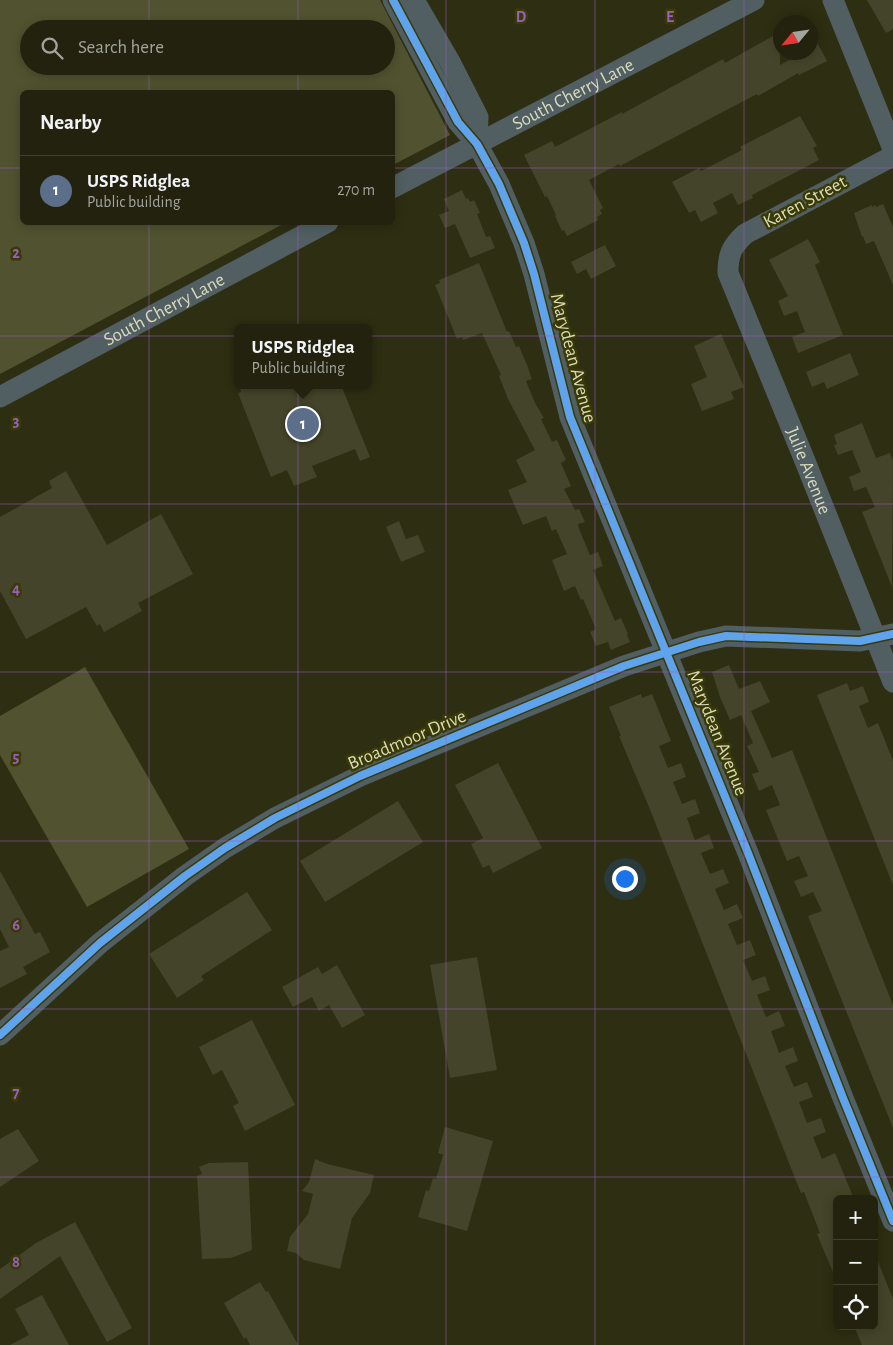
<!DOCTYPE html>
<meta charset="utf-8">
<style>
body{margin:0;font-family:"Alegreya Sans",sans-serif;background:#2e2f1c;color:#f1f3f6}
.controls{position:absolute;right:15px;bottom:15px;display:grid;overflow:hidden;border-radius:8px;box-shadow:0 2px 12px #0003}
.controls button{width:45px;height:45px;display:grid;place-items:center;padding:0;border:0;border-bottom:1px solid #3f3f2e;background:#22220e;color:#f1f3f6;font:25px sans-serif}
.compass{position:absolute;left:773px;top:15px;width:45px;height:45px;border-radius:50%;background:#22220e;box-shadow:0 2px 12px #0003;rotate:241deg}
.you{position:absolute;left:624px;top:878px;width:18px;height:18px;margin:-12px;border:4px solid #fff;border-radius:50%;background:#1a73e8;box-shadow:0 0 0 8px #1a73e833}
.badge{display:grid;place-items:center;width:32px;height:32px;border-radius:50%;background:#db2777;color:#fff;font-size:16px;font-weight:700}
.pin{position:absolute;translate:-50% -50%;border:2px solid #fff;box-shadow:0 1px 5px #0006}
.popup{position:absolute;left:234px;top:324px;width:138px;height:65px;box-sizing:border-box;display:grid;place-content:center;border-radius:8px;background:#22220e;filter:drop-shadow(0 1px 4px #0005);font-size:16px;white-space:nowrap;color:#a2a49e}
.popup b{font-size:19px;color:#f1f3f6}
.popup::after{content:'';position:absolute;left:50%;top:100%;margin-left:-10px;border:10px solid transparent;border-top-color:#22220e}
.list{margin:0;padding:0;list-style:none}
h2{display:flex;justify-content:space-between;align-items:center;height:65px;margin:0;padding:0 20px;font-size:21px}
h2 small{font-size:16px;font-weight:400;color:#a2a49e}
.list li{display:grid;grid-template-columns:32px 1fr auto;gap:15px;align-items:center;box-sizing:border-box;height:70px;padding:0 20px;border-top:1px solid #3f3f2e}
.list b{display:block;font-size:19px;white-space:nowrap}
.list p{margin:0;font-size:16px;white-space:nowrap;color:#a2a49e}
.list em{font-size:16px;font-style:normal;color:#a2a49e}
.icon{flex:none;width:28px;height:28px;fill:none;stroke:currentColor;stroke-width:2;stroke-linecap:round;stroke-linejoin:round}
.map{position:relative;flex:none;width:893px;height:1345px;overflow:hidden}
.search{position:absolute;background:#22220e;box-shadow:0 2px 12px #0003;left:20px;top:20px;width:375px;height:55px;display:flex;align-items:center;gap:12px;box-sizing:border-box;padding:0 18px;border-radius:28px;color:#a2a49e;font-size:19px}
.panel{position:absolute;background:#22220e;box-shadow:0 2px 12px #0003;left:20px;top:90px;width:375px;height:135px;border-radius:8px}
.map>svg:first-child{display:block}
.green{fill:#51522f;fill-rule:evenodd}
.building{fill:#44442a}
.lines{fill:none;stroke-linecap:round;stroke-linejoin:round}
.minor{stroke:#515f62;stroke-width:21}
.cycleway-casing{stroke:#3a3a06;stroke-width:11}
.cycleway{stroke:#60a3ed;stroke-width:8}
.grid{fill:none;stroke:#9760be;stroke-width:1;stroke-opacity:0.55}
.labels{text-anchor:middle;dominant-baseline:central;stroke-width:5;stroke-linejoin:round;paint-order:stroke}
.street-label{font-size:19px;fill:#d9daba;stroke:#3a3a06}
.grid-label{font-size:16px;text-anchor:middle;font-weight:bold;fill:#9760be;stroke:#3a3a06;stroke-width:5;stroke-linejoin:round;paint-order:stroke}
</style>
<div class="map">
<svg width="893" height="1345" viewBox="0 0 893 1345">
<rect width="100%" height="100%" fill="#2e2e12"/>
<path class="green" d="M 0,0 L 380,0 L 450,135 L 393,165 L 392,92 L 22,92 L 22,222 L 285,223 L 0,374 ZM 29,29 L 386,29 L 386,66 L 29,66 Z
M 85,667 L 189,849 L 87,907 L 0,755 L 0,716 Z"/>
<path class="building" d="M 867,0 L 893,0 L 893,29 L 886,33 Z
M 810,29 L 827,61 L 799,75 L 798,73 L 758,96 L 757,94 L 620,166 L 619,164 L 589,180 L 603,208 L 600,210 L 602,214 L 597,217 L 598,220 L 567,236 L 564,230 L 562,231 L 555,216 L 556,215 L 547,196 L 545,197 L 524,155 L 552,141 L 555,147 L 622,112 L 622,114 L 723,59 L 725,63 L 780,32 L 780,65 L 804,52 L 810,52 Z
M 800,116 L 817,146 L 813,148 L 819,160 L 752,195 L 753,198 L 738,205 L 732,193 L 713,203 L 718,213 L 701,222 L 695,210 L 689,213 L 672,182 L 699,168 L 701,171 L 742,150 L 740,147 Z
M 462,190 L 466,199 L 468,198 L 470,202 L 474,200 L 480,213 L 477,214 L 486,237 L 490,236 L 495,248 L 470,258 L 455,224 L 445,228 L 439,215 L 449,211 L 444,199 Z
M 883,204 L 893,227 L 893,285 L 874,241 L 866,244 L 863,236 L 862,237 L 854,213 L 872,205 L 872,207 L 875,205 L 876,207 Z
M 808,239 L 820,262 L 815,265 L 843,335 L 798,353 L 792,337 L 805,332 L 797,311 L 784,316 L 778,301 L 788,296 L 769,260 Z
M 605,245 L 616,266 L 591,279 L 586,269 L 577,274 L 571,262 Z
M 479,263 L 507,332 L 509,331 L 516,347 L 519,346 L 527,365 L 532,379 L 526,381 L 535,403 L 544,418 L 541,419 L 552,442 L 557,440 L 566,460 L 561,463 L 571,486 L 564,489 L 575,510 L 579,509 L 585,522 L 578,524 L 579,529 L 590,555 L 598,552 L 603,566 L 593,570 L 615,621 L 621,618 L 628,634 L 627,635 L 630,642 L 611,650 L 608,642 L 596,646 L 590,632 L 596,629 L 583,599 L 581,600 L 575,586 L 564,591 L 552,560 L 567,554 L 556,529 L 552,531 L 546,516 L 523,525 L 508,490 L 527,482 L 516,460 L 535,450 L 508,399 L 499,376 L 501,375 L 482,333 L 463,340 L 462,337 L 457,339 L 435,285 L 440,283 L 439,280 L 449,276 Z
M 721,334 L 744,387 L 731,392 L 734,399 L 702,411 L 691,384 L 707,377 L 694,346 Z
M 850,353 L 859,375 L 827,389 L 824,382 L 812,387 L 806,372 Z
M 239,385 L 341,385 L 370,457 L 360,461 L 355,449 L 312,466 L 317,477 L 294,486 L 287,470 L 271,477 L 238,393 L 241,392 Z
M 862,423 L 876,458 L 890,453 L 893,461 L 892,587 L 862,512 L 875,507 L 866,487 L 854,491 L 849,477 L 861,472 L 852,450 L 838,455 L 834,445 L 837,444 L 834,435 Z
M 66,471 L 107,545 L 161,514 L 193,574 L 138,603 L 142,611 L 104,632 L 100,624 L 97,626 L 86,607 L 26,639 L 0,591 L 0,517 L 52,488 L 49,481 Z
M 399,521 L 406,539 L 418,535 L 425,552 L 401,562 L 386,527 Z
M 729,665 L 739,689 L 760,681 L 770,702 L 751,711 L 772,758 L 792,750 L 893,1005 L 893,1128 L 808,916 L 822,911 L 813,892 L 801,897 L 794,881 L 808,876 L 799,856 L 787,861 L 766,810 L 780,805 L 772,785 L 759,791 L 752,774 L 759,772 L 747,746 L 753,743 L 741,715 L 730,720 L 720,697 L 712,672 Z
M 847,683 L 850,691 L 863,686 L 869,702 L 859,706 L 868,728 L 878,723 L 893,761 L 893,885 L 817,695 Z
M 641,694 L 642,698 L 652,694 L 671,741 L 659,746 L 668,768 L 681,763 L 686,777 L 673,782 L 682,804 L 695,799 L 700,813 L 687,818 L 694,838 L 695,840 L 709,834 L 714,848 L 701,853 L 710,874 L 723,869 L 729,883 L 715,889 L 724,910 L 737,904 L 743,918 L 728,924 L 737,945 L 750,940 L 756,955 L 743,960 L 752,981 L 765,976 L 770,990 L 757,995 L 766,1017 L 779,1011 L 785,1026 L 771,1031 L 779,1053 L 793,1047 L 798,1061 L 785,1066 L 794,1087 L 807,1082 L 813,1097 L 799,1102 L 807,1123 L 821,1118 L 826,1132 L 813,1137 L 822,1159 L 835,1153 L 852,1194 L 854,1199 L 837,1199 L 837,1282 L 817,1234 L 820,1233 L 804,1192 L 801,1193 L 789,1163 L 649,807 L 619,736 L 621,736 L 609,707 Z
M 498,763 L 542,848 L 493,873 L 489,865 L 483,868 L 471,844 L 483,838 L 455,785 Z
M 398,801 L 423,842 L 325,902 L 300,861 Z
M 0,871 L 35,934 L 40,932 L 50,952 L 23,967 L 27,974 L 0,988 L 0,951 L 9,947 L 0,929 Z
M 247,892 L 272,930 L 201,976 L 204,980 L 177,998 L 149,954 Z
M 477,957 L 497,1070 L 450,1078 L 430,965 Z
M 337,965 L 365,1015 L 342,1028 L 329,1005 L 319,1011 L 312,997 L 293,1007 L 282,987 L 318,967 L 322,974 Z
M 252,1020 L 295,1105 L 245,1131 L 233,1106 L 239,1103 L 222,1070 L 213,1075 L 199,1047 Z
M 445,1127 L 493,1141 L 467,1231 L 418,1217 L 426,1190 L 429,1191 L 433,1178 L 436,1179 L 443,1155 L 438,1153 Z
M 18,1129 L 39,1161 L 0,1187 L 0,1139 Z
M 315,1159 L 327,1164 L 374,1175 L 370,1193 L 352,1218 L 340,1269 L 304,1260 L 296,1253 L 287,1251 L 290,1237 L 308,1214 L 313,1194 L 302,1191 L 309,1182 Z
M 248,1162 L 252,1250 L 231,1258 L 202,1259 L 197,1176 L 202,1174 L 199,1167 L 209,1163 Z
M 75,1222 L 132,1328 L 107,1342 L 60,1256 L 0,1299 L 0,1269 L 36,1243 Z
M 875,1254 L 893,1299 L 893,1345 L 862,1345 L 854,1326 L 874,1326 Z
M 260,1282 L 266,1292 L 268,1291 L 298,1345 L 250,1345 L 246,1337 L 244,1339 L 224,1303 Z
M 42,1295 L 69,1345 L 10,1345 L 29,1335 L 15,1309 Z"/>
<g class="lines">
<g class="minor">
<path d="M 393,0 L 458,122 L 477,144 L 499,184 L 524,243 L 534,274 L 570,417 L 748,853 L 843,1098 L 893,1221"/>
<path d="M 414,0 L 450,62 L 478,117 L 477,144"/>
<path d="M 833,0 L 893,149"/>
<path id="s1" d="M 893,156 L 745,234 C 731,247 728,255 728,273 L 805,461 L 893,682"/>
<path id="s2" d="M 392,188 L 754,0"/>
<path id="s3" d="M 0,397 L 328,222"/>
<path d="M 0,1035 L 100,943 L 185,876 L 225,848 L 275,818 L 360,776 L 624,666 L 699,642 L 726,636 L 860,641 L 893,634"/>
</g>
<defs>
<path id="cycleway" d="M 393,0 L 458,122 L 477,144 L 499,184 L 524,243 L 534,274 L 570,417 L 748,853 L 843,1098 L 893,1221
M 0,1035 L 100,943 L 185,876 L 225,848 L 275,818 L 360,776 L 624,666 L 699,642 L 726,636 L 860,641 L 893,634"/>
</defs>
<use href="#cycleway" class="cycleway-casing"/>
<use href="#cycleway" class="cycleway"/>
</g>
<path class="grid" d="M 149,0 L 149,29M 298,0 L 298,29M 446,0 L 446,1345M 595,0 L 595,1345M 744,0 L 744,1345M 149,66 L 149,92M 298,66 L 298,92M 0,168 L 22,168M 392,168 L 893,168M 149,222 L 149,1345M 298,222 L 298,1345M 0,336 L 893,336M 0,504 L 893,504M 0,672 L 893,672M 0,841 L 893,841M 0,1009 L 893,1009M 0,1177 L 893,1177"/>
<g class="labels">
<g class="street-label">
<text stroke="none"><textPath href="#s2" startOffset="204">South Cherry Lane</textPath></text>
<text transform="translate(805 202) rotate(-28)">Karen Street</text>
<text stroke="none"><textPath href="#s3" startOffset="186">South Cherry Lane</textPath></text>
<text transform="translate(573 358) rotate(75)">Marydean Avenue</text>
<text stroke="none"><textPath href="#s1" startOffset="425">Julie Avenue</textPath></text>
<text transform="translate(717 733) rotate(68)">Marydean Avenue</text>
<text transform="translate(407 740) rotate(-23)">Broadmoor Drive</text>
</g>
</g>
<g class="grid-label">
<text x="521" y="22">D</text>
<text x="670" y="22">E</text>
<text x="16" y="258">2</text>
<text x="16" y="426">3</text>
<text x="16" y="594">4</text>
<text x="16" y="762">5</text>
<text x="16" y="930">6</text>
<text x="16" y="1098">7</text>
<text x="16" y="1267">8</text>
</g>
</svg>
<div class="controls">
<button>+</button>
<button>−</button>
<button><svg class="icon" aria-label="locate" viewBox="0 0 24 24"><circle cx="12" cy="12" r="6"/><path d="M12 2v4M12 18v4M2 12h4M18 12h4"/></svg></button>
</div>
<svg class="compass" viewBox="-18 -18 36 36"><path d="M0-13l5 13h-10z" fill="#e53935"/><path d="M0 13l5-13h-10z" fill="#a2a49e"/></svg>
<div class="you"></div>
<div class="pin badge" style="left:303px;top:424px;background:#5c6f8a">1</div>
<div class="popup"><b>USPS Ridglea</b>Public building</div>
<div class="search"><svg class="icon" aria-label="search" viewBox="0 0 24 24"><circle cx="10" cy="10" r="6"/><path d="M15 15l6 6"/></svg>Search here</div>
<section class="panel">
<h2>Nearby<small></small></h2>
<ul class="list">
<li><span class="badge" style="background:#5c6f8a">1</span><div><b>USPS Ridglea</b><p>Public building</p></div><em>270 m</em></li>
</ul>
</section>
</div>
